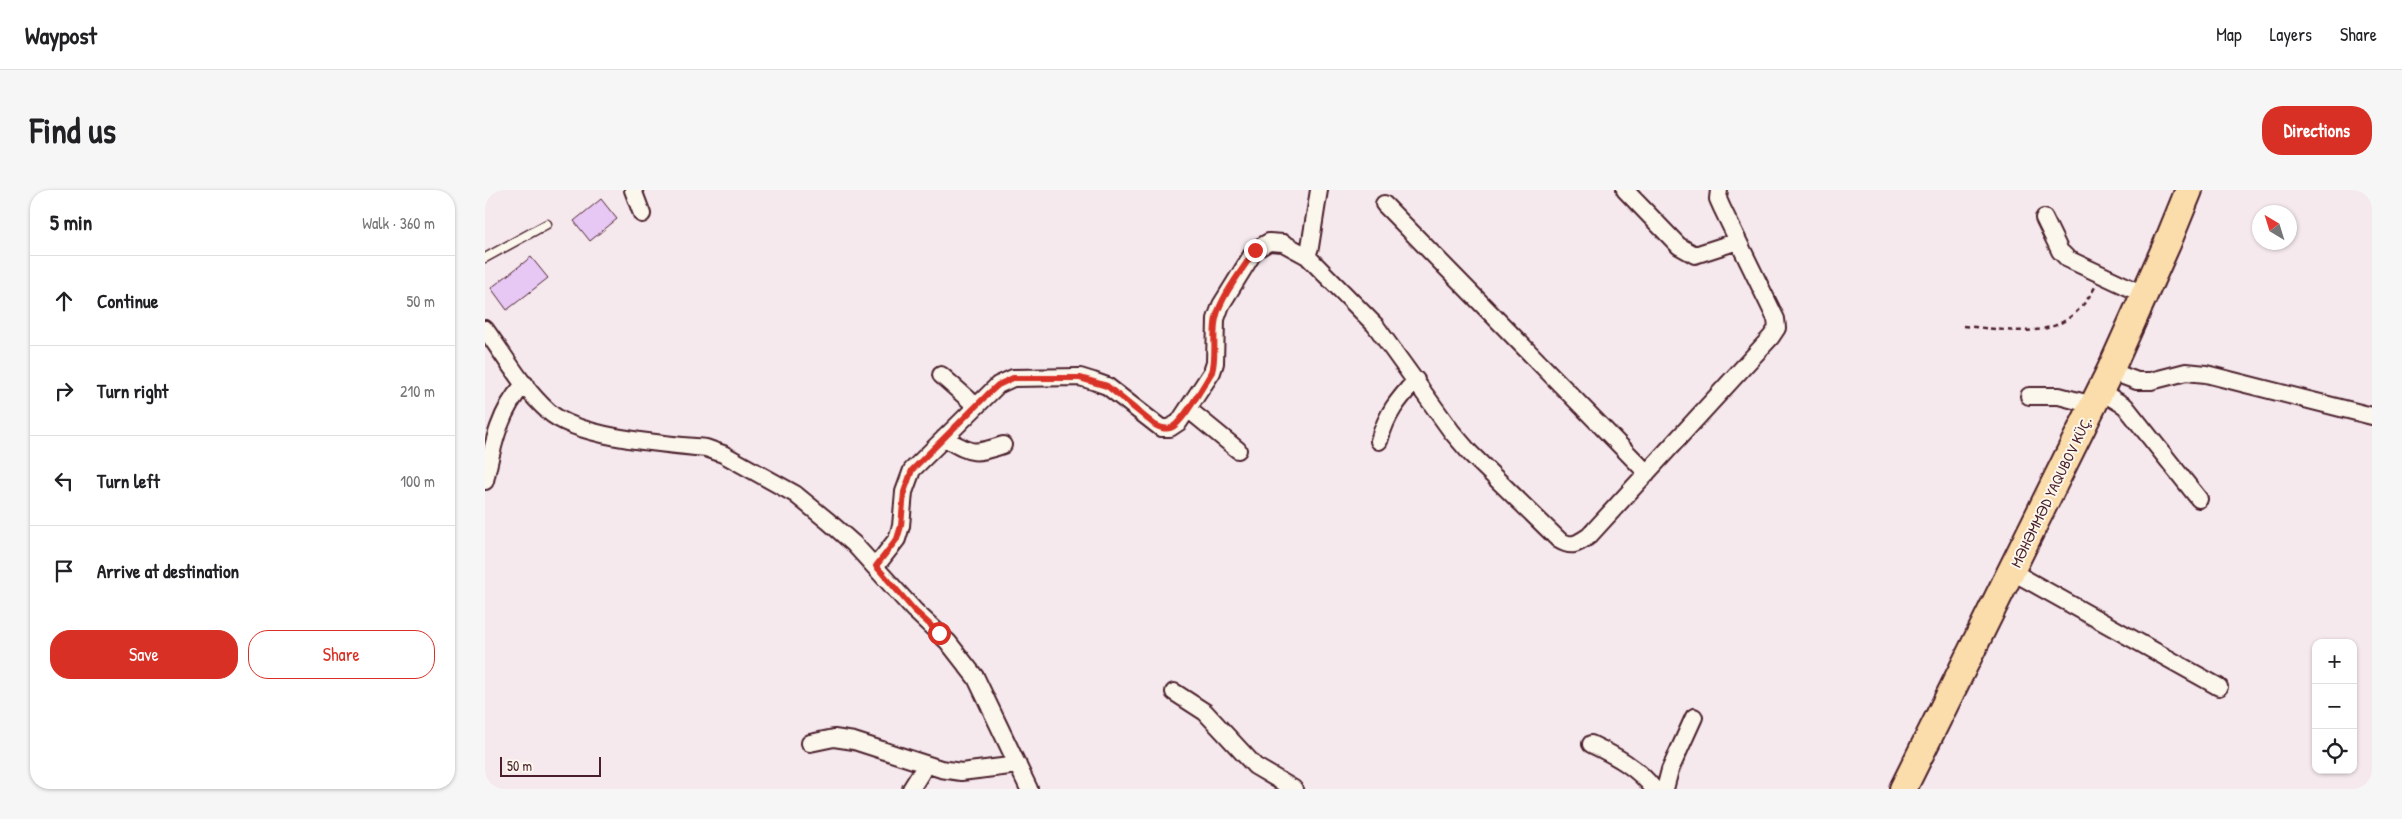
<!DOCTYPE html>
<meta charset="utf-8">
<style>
body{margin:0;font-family:"Patrick Hand",sans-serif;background:#f6f6f6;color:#202124}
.controls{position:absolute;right:15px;bottom:15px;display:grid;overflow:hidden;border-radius:10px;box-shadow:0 1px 4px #0004}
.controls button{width:45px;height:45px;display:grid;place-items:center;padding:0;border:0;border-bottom:1px solid #e0e0e0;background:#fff;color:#202124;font:25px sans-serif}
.compass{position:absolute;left:1767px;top:15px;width:45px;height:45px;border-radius:50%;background:#fff;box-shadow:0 1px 4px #0004;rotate:322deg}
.scale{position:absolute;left:15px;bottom:12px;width:101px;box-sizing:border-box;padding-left:5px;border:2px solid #4a1f2b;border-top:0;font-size:14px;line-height:18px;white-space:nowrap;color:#4a1f2b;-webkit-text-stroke:4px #fbf7ec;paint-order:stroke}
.stop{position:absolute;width:15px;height:15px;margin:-11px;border:4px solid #d93025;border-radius:50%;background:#fff}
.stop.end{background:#d93025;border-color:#fff;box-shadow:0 1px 5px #0008}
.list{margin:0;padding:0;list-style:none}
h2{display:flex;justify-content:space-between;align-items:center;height:65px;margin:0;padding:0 20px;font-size:21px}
h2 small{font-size:16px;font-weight:400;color:#757577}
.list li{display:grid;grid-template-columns:32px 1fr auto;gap:15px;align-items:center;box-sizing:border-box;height:90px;padding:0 20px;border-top:1px solid #e0e0e0}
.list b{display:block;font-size:19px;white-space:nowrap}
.list em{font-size:16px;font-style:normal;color:#757577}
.actions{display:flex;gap:10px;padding:15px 20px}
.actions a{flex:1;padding:11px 0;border:1px solid #d93025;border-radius:20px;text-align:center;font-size:18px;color:#d93025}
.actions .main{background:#d93025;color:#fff}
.icon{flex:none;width:28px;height:28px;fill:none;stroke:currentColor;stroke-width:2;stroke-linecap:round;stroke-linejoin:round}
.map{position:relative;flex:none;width:1887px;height:599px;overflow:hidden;border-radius:20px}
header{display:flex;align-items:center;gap:30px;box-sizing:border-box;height:70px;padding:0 25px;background:#fff;border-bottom:1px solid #e0e0e0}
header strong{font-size:24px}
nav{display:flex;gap:28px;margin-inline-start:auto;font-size:18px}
.intro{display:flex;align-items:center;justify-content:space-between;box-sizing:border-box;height:120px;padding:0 30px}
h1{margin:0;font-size:35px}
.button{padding:12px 22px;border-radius:20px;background:#d93025;color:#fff;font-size:18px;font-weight:700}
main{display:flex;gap:30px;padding:0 30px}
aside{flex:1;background:#fff;border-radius:20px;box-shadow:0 1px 4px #0004}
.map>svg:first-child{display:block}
.building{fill:#e7c7f4;stroke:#4a1f2b}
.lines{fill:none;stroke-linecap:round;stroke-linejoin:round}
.lane-casing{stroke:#4a1f2b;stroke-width:11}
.street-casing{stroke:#4a1f2b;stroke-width:20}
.primary-casing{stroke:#4a1f2b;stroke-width:30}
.path{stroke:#4a1f2b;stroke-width:2.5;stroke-dasharray:5 4;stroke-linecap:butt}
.lane{stroke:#fbf7ec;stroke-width:8}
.street{stroke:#fbf7ec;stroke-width:16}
.primary{stroke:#fbddab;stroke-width:26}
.route{stroke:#d93025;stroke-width:6}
.labels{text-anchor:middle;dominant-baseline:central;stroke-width:4;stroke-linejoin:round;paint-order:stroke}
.street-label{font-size:15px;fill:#4a1f2b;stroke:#fbf7ec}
</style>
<header>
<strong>Waypost</strong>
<nav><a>Map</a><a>Layers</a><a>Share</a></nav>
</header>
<div class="intro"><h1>Find us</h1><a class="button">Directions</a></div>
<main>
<aside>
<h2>5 min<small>Walk · 360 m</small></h2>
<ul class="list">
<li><svg class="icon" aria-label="ahead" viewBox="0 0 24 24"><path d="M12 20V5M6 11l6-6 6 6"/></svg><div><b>Continue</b></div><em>50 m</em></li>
<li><svg class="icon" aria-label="right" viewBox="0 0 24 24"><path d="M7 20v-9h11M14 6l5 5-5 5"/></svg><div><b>Turn right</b></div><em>210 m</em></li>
<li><svg class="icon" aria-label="left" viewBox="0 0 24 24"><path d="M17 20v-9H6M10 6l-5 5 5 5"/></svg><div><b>Turn left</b></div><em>100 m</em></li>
<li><svg class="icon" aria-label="arrive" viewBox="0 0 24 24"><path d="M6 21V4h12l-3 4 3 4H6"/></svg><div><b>Arrive at destination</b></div></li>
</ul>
<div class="actions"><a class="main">Save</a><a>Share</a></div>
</aside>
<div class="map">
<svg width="1887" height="599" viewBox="0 0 1887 599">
<rect width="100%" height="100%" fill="#f5e9ee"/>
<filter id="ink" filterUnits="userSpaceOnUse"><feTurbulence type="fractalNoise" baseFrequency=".02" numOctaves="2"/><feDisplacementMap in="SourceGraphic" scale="10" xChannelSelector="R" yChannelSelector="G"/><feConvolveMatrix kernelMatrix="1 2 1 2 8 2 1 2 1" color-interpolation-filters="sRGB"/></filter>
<g filter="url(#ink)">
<path class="building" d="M 116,9 L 132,29 L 105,51 L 89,31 Z
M 46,67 L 63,88 L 22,120 L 6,98 Z"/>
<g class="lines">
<defs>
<path id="lane" d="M 0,68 L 62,34"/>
<path id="street" d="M 148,0 L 157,24
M 1140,0 L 1194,56 L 1210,65 L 1253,51
M 899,14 L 1162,283
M 1559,28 L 1575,61 L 1583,69 L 1660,105
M 822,66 L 825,57 L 834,0
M 0,139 C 20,166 38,199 63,221 C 92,248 180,254 221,258 L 238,264 L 310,304 L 343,331 L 369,354 L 429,420 L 463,452 L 491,488 L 544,599
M 1625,181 L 1652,191 L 1666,191 L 1701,182 L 1721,184 L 1887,226
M 456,185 L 491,216
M 1615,201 L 1640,216 L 1714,309
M 1544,206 L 1574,206 L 1608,215
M 703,219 L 753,260
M 459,248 C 488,264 487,265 518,255
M 894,251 C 902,223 912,211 931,190
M 0,291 C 7,258 15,218 40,194
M 391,376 L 412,349 L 416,336 L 419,302 L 427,280 L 513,195 L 528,188 L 595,187 L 608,191 L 622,196 L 676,238 L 685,238 L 694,232 L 727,182 L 730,173 L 731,129 L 736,115 L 770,60 L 784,52 L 798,53 L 822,66 L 890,135 L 967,242 L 985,263 L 1074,350 C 1087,358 1092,354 1104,346 L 1286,147 L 1292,138 L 1291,129 L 1237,18 L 1233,9 L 1234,0
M 1526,381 L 1734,497
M 689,502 L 720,522 L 770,576 L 809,599
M 325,553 L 349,548 L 369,551 L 456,579 L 476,582 L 533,575
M 1106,554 C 1131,566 1152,577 1169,599
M 426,599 L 441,575
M 1180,599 L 1185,580 L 1209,527"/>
<path id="primary" d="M 1418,599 L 1625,181 L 1682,54 L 1704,0"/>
</defs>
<use href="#lane" class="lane-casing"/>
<use href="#street" class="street-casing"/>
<use href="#primary" class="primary-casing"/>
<path class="path" d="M 1478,136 C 1533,140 1578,155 1610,97"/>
<use href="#lane" class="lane"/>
<use href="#street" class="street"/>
<use href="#primary" class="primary"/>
</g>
</g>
<g class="lines" filter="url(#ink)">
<path class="route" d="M 454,443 L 429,420 L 391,376 L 412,349 L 416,336 L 419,302 L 427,280 L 503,204 L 513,195 L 528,188 L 595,188 L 622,196 L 670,235 C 674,237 680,240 685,238 C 697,235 719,194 727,182 C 732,165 727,146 731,128 C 736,106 758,79 770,60"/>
</g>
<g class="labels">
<g class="street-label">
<text transform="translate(1566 302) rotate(-64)">MƏHƏMMƏD YAQUBOV KÜÇ.</text>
</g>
</g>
</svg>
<div class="controls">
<button>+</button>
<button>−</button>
<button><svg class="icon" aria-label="locate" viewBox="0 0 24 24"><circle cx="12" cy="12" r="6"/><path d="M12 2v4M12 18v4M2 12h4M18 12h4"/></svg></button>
</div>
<svg class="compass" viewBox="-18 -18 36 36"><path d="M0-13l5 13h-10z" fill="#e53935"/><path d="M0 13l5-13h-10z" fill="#757577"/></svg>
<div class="scale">50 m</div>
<div class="stop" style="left:454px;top:443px"></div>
<div class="stop end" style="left:770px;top:60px"></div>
</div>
</main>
